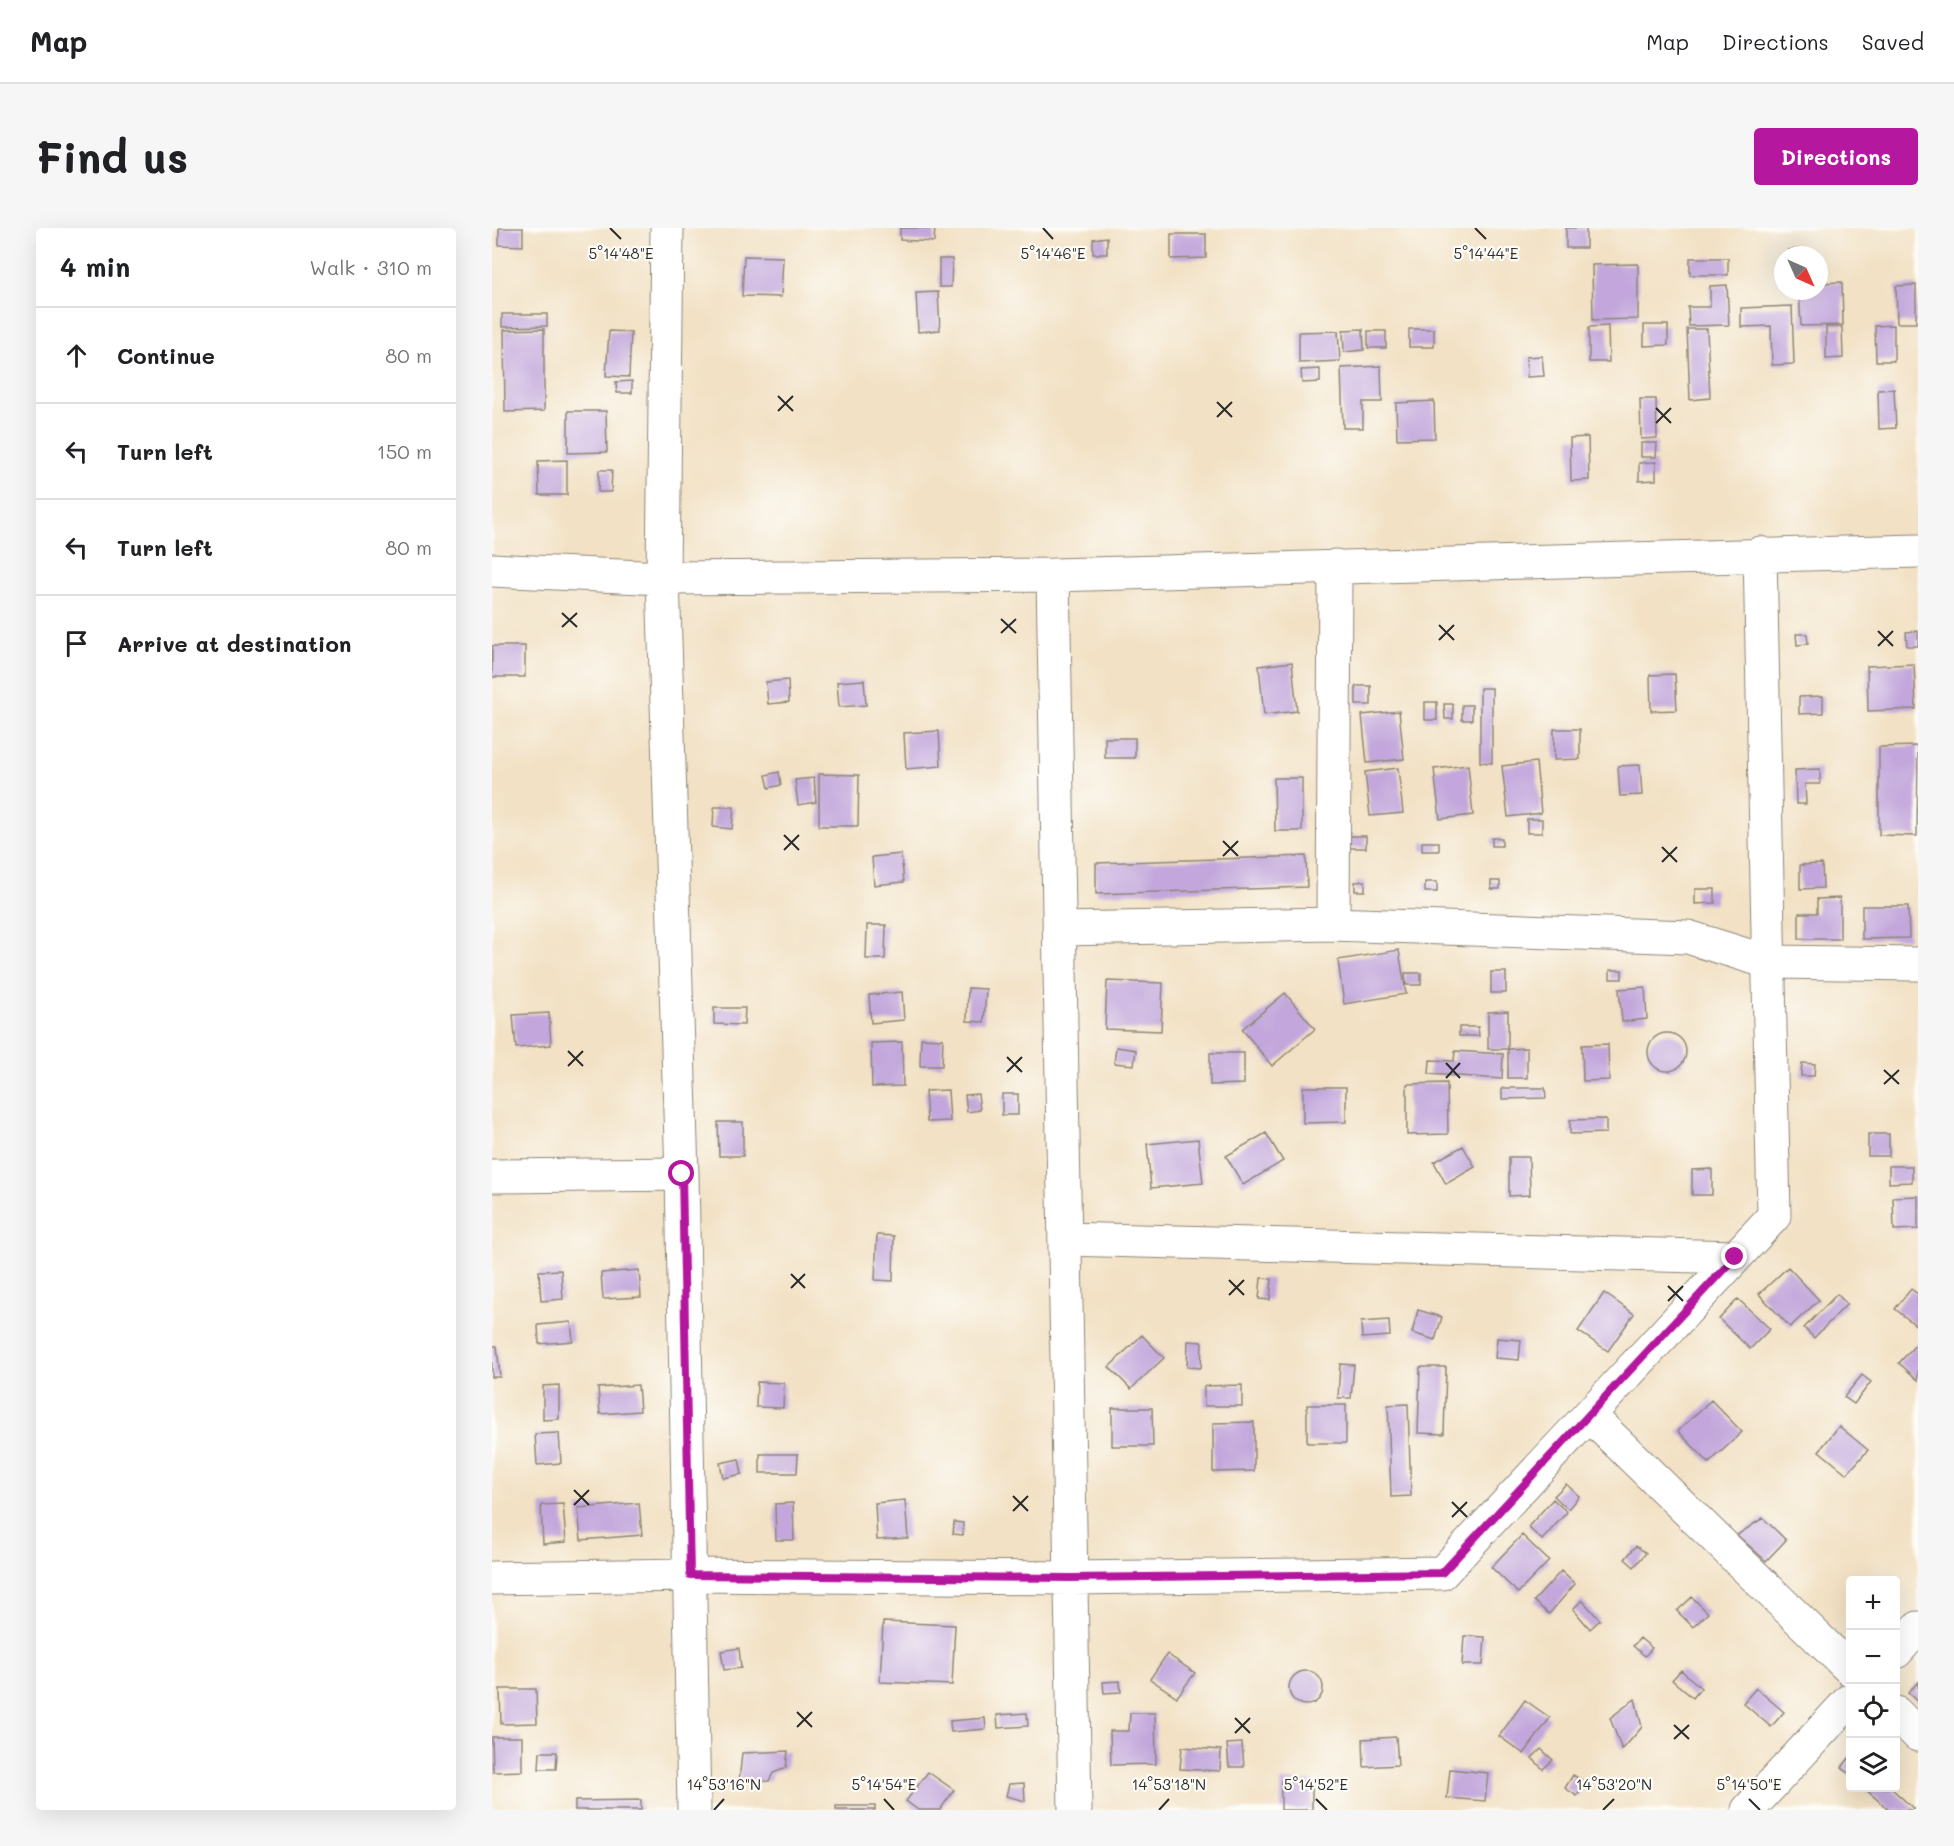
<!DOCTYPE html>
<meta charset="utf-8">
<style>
body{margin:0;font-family:Mali,sans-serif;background:#f6f6f6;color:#202124}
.controls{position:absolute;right:18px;bottom:18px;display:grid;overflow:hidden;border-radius:6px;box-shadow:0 6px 24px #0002}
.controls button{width:54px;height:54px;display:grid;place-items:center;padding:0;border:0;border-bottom:2px solid #e0e0e0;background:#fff;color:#202124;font:30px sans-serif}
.compass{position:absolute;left:1282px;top:18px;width:54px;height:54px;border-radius:50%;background:#fff;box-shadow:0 6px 24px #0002;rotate:135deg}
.stop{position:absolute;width:18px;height:18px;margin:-14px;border:4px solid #b5179e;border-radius:50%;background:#fff}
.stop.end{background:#b5179e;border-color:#fff;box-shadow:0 2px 6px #0008}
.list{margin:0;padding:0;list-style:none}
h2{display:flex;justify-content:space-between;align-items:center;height:78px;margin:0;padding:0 24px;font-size:26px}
h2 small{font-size:20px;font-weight:400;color:#757577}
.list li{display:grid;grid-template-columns:39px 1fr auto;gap:18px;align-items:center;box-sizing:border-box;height:96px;padding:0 24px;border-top:2px solid #e0e0e0}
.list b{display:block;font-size:22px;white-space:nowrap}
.list em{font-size:20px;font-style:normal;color:#757577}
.icon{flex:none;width:33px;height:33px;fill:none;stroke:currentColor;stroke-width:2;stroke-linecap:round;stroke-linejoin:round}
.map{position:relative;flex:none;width:1426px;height:1582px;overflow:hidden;border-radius:6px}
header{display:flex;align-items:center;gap:36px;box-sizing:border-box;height:84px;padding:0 30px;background:#fff;border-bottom:2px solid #e0e0e0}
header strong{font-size:28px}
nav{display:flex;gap:33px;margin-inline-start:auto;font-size:21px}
.intro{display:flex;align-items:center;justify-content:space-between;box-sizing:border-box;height:144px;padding:0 36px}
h1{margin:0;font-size:42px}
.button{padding:15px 27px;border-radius:6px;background:#b5179e;color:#fff;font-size:21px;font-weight:700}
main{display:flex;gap:36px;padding:0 36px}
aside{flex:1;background:#fff;border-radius:6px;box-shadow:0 6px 24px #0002}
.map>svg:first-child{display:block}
.building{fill:#c3a7dc}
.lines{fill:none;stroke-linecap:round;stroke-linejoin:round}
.minor-casing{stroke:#8e8678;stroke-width:35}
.minor{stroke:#fff;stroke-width:33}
.route{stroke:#b5179e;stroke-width:8}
.ticks{fill:none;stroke:#2b2b2b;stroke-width:2}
.ticks-label{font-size:15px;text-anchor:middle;fill:#2b2b2b;stroke:#fdfcf7;stroke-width:4.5;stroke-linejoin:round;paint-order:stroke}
</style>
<header>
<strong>Map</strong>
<nav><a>Map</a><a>Directions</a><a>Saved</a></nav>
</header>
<div class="intro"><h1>Find us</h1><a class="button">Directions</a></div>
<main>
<aside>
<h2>4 min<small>Walk · 310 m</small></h2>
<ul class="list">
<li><svg class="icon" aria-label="ahead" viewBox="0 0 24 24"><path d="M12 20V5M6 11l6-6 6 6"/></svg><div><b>Continue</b></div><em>80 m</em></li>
<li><svg class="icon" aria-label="left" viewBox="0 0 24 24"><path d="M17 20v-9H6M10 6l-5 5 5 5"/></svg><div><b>Turn left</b></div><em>150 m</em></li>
<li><svg class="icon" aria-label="left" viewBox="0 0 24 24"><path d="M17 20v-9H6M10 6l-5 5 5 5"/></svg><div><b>Turn left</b></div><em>80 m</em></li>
<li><svg class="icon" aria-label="arrive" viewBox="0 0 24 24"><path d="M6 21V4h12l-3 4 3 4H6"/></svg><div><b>Arrive at destination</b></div></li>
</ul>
</aside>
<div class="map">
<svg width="1426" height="1582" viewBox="0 0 1426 1582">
<rect width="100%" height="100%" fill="#fdfcf7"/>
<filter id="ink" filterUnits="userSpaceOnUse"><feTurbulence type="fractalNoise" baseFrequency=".0167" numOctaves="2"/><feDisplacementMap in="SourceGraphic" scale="12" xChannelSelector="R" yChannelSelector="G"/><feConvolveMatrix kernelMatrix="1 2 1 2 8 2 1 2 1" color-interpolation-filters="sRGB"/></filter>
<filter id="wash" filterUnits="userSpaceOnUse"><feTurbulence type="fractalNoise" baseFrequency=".008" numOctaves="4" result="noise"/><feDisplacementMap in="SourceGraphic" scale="24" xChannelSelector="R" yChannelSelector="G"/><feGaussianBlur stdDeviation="1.35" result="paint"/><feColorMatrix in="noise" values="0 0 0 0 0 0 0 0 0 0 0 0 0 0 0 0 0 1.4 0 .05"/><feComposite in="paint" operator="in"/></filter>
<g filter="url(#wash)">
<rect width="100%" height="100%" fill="#f2e1c4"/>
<g id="blocks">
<path class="building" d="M 7,0 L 31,0 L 31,18 L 7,17 Z
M 408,0 L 443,0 L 442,14 L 408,12 Z
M 1074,0 L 1094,0 L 1094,20 L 1074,20 Z
M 679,6 L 714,6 L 714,30 L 679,31 Z
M 615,9 L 615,26 L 601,26 L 601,11 Z
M 1310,21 L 1311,27 L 1298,27 L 1297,22 Z
M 252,28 L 291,29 L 289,69 L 250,68 Z
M 1198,30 L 1236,30 L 1236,47 L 1198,47 Z
M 447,31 L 460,31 L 459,59 L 447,59 Z
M 1146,36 L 1146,91 L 1101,92 L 1100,37 Z
M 1350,54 L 1351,97 L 1309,98 L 1307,63 L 1327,63 L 1327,55 Z
M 1235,57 L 1237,97 L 1197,98 L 1196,79 L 1218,79 L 1218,58 Z
M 1424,57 L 1424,95 L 1405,95 L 1404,58 Z
M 446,64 L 448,102 L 426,104 L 424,65 Z
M 1300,78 L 1302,136 L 1280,137 L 1279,98 L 1249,99 L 1249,80 Z
M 10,86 L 55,86 L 55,98 L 10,99 Z
M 1152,97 L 1176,97 L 1176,117 L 1152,118 Z
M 1402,97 L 1402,133 L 1384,133 L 1383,98 Z
M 1116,98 L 1117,134 L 1097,134 L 1097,99 Z
M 1334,99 L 1350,99 L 1351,130 L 1334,131 Z
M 52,101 L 52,183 L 13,184 L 12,102 Z
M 871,101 L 872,122 L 852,124 L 851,102 Z
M 917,101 L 942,101 L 942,119 L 917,119 Z
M 1195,101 L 1215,101 L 1218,170 L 1198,172 Z
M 117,103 L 139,104 L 137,149 L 114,148 Z
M 846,103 L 848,133 L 807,135 L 807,104 Z
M 876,103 L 894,103 L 894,120 L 876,120 Z
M 1050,128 L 1052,148 L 1035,149 L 1034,129 Z
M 889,138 L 890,174 L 871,174 L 871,200 L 851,200 L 849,140 Z
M 828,141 L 828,154 L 810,155 L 809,142 Z
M 140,153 L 140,165 L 125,165 L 124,154 Z
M 1402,161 L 1404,200 L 1387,201 L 1386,162 Z
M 1148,171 L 1164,171 L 1165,210 L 1149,211 Z
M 942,173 L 943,210 L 905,211 L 904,175 Z
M 76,183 L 114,183 L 115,224 L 76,225 Z
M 1096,209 L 1097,252 L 1079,253 L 1078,210 Z
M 1149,215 L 1165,215 L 1164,229 L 1149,229 Z
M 75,232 L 75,267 L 47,267 L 46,233 Z
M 1164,234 L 1164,252 L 1147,253 L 1147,235 Z
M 107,242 L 120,242 L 119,264 L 106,264 Z
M 1426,403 L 1426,418 L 1415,418 L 1414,404 Z
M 1304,406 L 1315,406 L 1316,416 L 1305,417 Z
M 0,418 L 33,418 L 33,449 L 0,449 Z
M 800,434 L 805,483 L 772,487 L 767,438 Z
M 1422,436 L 1424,481 L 1376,483 L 1375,438 Z
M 1183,446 L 1185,482 L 1159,483 L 1158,447 Z
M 296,452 L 297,474 L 276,476 L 274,454 Z
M 372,452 L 374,477 L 347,479 L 345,454 Z
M 864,458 L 879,458 L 879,477 L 864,477 Z
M 988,460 L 1000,460 L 1000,535 L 988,534 Z
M 1331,468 L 1331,485 L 1307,486 L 1307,469 Z
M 933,474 L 945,474 L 945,492 L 933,492 Z
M 952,476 L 961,476 L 961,491 L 953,491 Z
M 970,477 L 980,477 L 980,492 L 970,492 Z
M 907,483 L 912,531 L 875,535 L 870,487 Z
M 1062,501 L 1088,501 L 1088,531 L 1062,532 Z
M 447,503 L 449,538 L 414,541 L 412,505 Z
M 613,510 L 643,510 L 643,530 L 613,530 Z
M 1426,518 L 1425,608 L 1387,607 L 1387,519 Z
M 1044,534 L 1049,585 L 1016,589 L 1010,538 Z
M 976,537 L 981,587 L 948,591 L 942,541 Z
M 1148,537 L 1150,567 L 1128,568 L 1126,538 Z
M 906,540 L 911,585 L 878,588 L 873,544 Z
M 1328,541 L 1328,556 L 1313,556 L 1314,576 L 1304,576 L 1303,542 Z
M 287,544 L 289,557 L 277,560 L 274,547 Z
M 327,546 L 367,547 L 366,598 L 327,598 Z
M 322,550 L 324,574 L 306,577 L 303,552 Z
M 782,550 L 810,550 L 810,603 L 783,603 Z
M 222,579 L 242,579 L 240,601 L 221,599 Z
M 1035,591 L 1050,591 L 1050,605 L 1035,605 Z
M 857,608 L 874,608 L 874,620 L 857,620 Z
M 1000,610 L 1010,610 L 1010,618 L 1000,618 Z
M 930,614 L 947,614 L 947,623 L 930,623 Z
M 409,626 L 412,654 L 382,657 L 380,629 Z
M 814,628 L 815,659 L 604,666 L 604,635 Z
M 1330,636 L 1331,660 L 1308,661 L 1308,637 Z
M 873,653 L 873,663 L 863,663 L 863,654 Z
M 999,653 L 1008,653 L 1008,661 L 999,661 Z
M 933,654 L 945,654 L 945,664 L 933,664 Z
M 1203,661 L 1223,661 L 1223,675 L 1203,676 Z
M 1348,670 L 1348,711 L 1307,711 L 1307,685 L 1325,685 L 1325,671 Z
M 1370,678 L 1416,678 L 1417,710 L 1370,711 Z
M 375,697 L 394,697 L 393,731 L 374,731 Z
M 907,722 L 914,766 L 852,776 L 846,732 Z
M 1118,742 L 1130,742 L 1130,751 L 1118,751 Z
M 999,744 L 1014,744 L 1014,765 L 999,765 Z
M 913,745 L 929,745 L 929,757 L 914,757 Z
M 615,753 L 671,755 L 669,803 L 613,801 Z
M 1153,759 L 1155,791 L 1130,794 L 1127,761 Z
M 476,760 L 494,761 L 492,794 L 475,793 Z
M 410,764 L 412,792 L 379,795 L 377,767 Z
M 793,765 L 823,801 L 780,838 L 750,801 Z
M 222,780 L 253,780 L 252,797 L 222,796 Z
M 1016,783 L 1016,821 L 996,821 L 996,784 Z
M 57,785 L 59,817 L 24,820 L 21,787 Z
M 967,799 L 986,799 L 987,808 L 967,808 Z
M1156 824a19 19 0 1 1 38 0a19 19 0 1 1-38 0Z
M 429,810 L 451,811 L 450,838 L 428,838 Z
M 410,814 L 411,858 L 380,859 L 379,815 Z
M 1116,816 L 1117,852 L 1091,853 L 1090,817 Z
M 624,819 L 644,822 L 642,837 L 622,835 Z
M 1035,820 L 1035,850 L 1016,850 L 1016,821 Z
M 963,823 L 1011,826 L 1010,851 L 937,846 L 938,832 L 962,833 Z
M 718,825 L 752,825 L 752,856 L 718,857 Z
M 1310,835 L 1323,836 L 1322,848 L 1309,848 Z
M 955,855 L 956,906 L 915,907 L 915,856 Z
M 811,859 L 854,859 L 854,894 L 811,895 Z
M 1010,860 L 1053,860 L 1054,870 L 1010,871 Z
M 456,862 L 458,893 L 435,894 L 433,863 Z
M 486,866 L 488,882 L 475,884 L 473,867 Z
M 510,866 L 526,866 L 526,887 L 510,887 Z
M 1114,891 L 1114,905 L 1078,906 L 1078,892 Z
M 226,894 L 251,894 L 251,928 L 227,928 Z
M 774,905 L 791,933 L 751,957 L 734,928 Z
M 1376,906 L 1397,906 L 1397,928 L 1376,928 Z
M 706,911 L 711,955 L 659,960 L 655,916 Z
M 971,918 L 983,939 L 954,956 L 942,934 Z
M 1017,929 L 1037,929 L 1038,967 L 1017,968 Z
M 1397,938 L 1420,938 L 1420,954 L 1397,955 Z
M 1220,941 L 1220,967 L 1200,967 L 1200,942 Z
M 1426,968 L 1426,1001 L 1402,1002 L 1401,969 Z
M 385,1007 L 402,1008 L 401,1053 L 383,1052 Z
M 1296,1039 L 1327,1072 L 1298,1099 L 1267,1066 Z
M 69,1042 L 71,1071 L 49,1073 L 47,1043 Z
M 147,1042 L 149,1069 L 111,1071 L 109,1045 Z
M 769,1050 L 780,1051 L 778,1072 L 767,1071 Z
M 1419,1061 L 1426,1066 L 1426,1099 L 1403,1081 Z
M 1112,1065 L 1142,1086 L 1116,1123 L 1086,1103 Z
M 1345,1066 L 1355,1076 L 1322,1110 L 1312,1100 Z
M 1246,1071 L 1278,1101 L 1258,1121 L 1227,1091 Z
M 926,1082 L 950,1089 L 943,1112 L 920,1105 Z
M 897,1092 L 898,1108 L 870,1110 L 869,1094 Z
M 79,1094 L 81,1113 L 47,1116 L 46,1097 Z
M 650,1107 L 672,1130 L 639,1161 L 617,1139 Z
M 1005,1110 L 1029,1112 L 1027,1132 L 1003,1130 Z
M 696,1113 L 710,1114 L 709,1140 L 695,1139 Z
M 1426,1114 L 1426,1152 L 1407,1135 Z
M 0,1118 L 5,1118 L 8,1149 L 0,1149 Z
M 848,1136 L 862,1137 L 859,1170 L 846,1170 Z
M 928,1139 L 954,1139 L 952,1206 L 926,1205 Z
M 1370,1147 L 1379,1154 L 1362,1176 L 1352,1169 Z
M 265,1154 L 292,1155 L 291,1180 L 264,1179 Z
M 67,1157 L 67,1191 L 51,1192 L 51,1158 Z
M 146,1157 L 148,1183 L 108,1186 L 106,1160 Z
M 750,1157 L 750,1178 L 712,1178 L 712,1158 Z
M 1219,1172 L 1250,1204 L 1217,1235 L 1186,1203 Z
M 916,1176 L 919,1268 L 899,1269 L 896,1177 Z
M 815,1177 L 854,1177 L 854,1215 L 815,1215 Z
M 620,1180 L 660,1180 L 661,1218 L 620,1218 Z
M 762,1194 L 762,1243 L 721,1244 L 721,1195 Z
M 1347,1198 L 1376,1222 L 1355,1246 L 1327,1223 Z
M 67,1205 L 69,1235 L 45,1237 L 43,1206 Z
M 268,1226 L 306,1226 L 305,1245 L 268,1245 Z
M 247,1231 L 250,1246 L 231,1250 L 228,1235 Z
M 1074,1256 L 1087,1268 L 1076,1281 L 1062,1268 Z
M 1061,1271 L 1075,1284 L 1050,1312 L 1036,1299 Z
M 413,1272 L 416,1310 L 385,1312 L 383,1275 Z
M 147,1275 L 150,1307 L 89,1312 L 86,1280 Z
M 301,1275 L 302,1312 L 284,1312 L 283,1276 Z
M 71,1276 L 74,1314 L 51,1316 L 49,1277 Z
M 1271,1290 L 1294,1312 L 1274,1333 L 1245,1307 Z
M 462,1294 L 471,1295 L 471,1307 L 461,1306 Z
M 1030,1307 L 1057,1333 L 1026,1365 L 999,1339 Z
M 1144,1318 L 1154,1325 L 1142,1339 L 1133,1331 Z
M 1069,1343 L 1083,1356 L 1057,1386 L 1042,1373 Z
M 1200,1369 L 1216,1385 L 1201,1399 L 1185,1383 Z
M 1090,1372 L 1108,1392 L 1098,1401 L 1081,1381 Z
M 391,1394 L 463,1397 L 460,1457 L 388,1454 Z
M 972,1408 L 993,1409 L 991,1437 L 970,1437 Z
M 1148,1410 L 1160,1420 L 1153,1428 L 1141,1418 Z
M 247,1420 L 249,1440 L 232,1442 L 229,1423 Z
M 675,1426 L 703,1445 L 685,1469 L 658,1451 Z
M 1189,1442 L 1209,1460 L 1201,1470 L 1180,1452 Z
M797 1460a17 17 0 1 1 34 0a17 17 0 1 1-34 0Z
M 628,1453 L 629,1464 L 612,1465 L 611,1454 Z
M 1426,1454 L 1426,1474 L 1416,1465 Z
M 1264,1460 L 1292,1484 L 1279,1499 L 1251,1475 Z
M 8,1461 L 44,1461 L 45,1495 L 9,1496 Z
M 1143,1471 L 1150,1499 L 1130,1522 L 1118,1490 Z
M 1033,1472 L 1058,1490 L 1032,1526 L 1007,1508 Z
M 535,1485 L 536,1498 L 506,1500 L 505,1487 Z
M 638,1485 L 663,1485 L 664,1536 L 619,1537 L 618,1503 L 637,1503 Z
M 493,1490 L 494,1501 L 459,1504 L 458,1493 Z
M 0,1509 L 30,1509 L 30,1543 L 1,1544 Z
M 904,1509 L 906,1537 L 872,1539 L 871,1511 Z
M 750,1515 L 752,1539 L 737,1539 L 735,1516 Z
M 690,1519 L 729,1522 L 728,1543 L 688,1541 Z
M 1049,1521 L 1061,1532 L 1051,1541 L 1040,1530 Z
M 296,1523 L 294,1540 L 281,1545 L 277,1553 L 247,1554 L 250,1525 Z
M 48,1524 L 65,1524 L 64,1541 L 47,1541 Z
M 1358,1529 L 1358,1547 L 1350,1539 Z
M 958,1541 L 996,1545 L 993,1573 L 955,1570 Z
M 436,1544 L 462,1562 L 448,1582 L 426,1582 L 414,1573 Z
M 1081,1547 L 1094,1555 L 1085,1568 L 1073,1560 Z
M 789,1553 L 820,1553 L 820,1582 L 789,1582 Z
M 532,1555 L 533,1573 L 514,1568 L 517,1556 Z
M 1372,1560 L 1399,1560 L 1423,1582 L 1397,1582 Z
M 149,1572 L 149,1582 L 83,1582 L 83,1573 Z
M 344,1578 L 383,1578 L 383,1582 L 344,1582 Z"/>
</g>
</g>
<g filter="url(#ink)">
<use href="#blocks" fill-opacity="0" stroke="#8e8678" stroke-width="1.5"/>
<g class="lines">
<defs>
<path id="minor" d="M 175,0 L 171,350 L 190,946 L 202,1582
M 0,342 L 171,350 L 561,347 L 1426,323
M 561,347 L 583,1582
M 841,696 L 843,338
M 567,701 L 841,696 L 1196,709 L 1276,734 L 1426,736
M 0,948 L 190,946
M 573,1011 L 1243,1029
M 1097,1187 L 1358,1441
M 0,1350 L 198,1347 L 579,1350 L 950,1345 L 1282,988 L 1268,325
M 1404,1424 L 1426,1400
M 1404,1485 L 1426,1507
M 1256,1582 L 1358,1472"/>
</defs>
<use href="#minor" class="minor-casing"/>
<use href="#minor" class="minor"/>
</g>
</g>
<g class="lines" filter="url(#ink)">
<path class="route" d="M 190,946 L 198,1347 L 579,1350 L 950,1345 L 1243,1029"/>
</g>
<path class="ticks" d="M 118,0 L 129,11M 551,0 L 561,11M 983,0 L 994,11M 286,168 L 301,183M 725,174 L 740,189M 1164,180 L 1179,195M 286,183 L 301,168M 725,189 L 740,174M 1164,195 L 1179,180M 70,385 L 85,399M 509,391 L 524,405M 947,397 L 962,412M 70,399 L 85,385M 1386,403 L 1401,418M 509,405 L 524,391M 947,412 L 962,397M 1386,418 L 1401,403M 292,607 L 307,622M 731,613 L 746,628M 1170,619 L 1185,634M 292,622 L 307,607M 731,628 L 746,613M 1170,634 L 1185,619M 76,823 L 91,838M 515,829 L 530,844M 954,835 L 968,850M 76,838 L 91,823M 1392,842 L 1407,856M 515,844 L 530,829M 954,850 L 968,835M 1392,856 L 1407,842M 299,1046 L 313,1060M 737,1052 L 752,1067M 1176,1058 L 1191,1073M 299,1060 L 313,1046M 737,1067 L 752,1052M 1176,1073 L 1191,1058M 82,1262 L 97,1277M 521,1268 L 536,1283M 960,1274 L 975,1289M 82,1277 L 97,1262M 521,1283 L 536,1268M 960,1289 L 975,1274M 305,1484 L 320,1499M 743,1490 L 758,1505M 1182,1497 L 1197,1511M 305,1499 L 320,1484M 743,1505 L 758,1490M 1182,1511 L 1197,1497M 392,1571 L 402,1582M 824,1571 L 835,1582M 1257,1571 L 1268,1582M 222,1582 L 232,1571M 667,1582 L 677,1571M 1111,1582 L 1122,1571"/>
<g class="ticks-label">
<text x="129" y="31">5°14'48"E</text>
<text x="561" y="31">5°14'46"E</text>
<text x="994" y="31">5°14'44"E</text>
<text x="232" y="1562">14°53'16"N</text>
<text x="392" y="1562">5°14'54"E</text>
<text x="677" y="1562">14°53'18"N</text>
<text x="824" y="1562">5°14'52"E</text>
<text x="1122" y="1562">14°53'20"N</text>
<text x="1257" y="1562">5°14'50"E</text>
</g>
</svg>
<div class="controls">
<button>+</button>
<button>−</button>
<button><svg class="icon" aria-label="locate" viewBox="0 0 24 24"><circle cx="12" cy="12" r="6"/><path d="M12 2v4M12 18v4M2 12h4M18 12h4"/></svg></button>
<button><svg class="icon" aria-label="layers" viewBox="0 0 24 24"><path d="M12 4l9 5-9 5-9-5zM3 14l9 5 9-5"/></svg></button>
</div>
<svg class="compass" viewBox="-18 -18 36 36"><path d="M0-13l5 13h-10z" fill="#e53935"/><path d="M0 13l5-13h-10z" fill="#757577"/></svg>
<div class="stop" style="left:190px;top:946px"></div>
<div class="stop end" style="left:1243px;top:1029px"></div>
</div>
</main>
